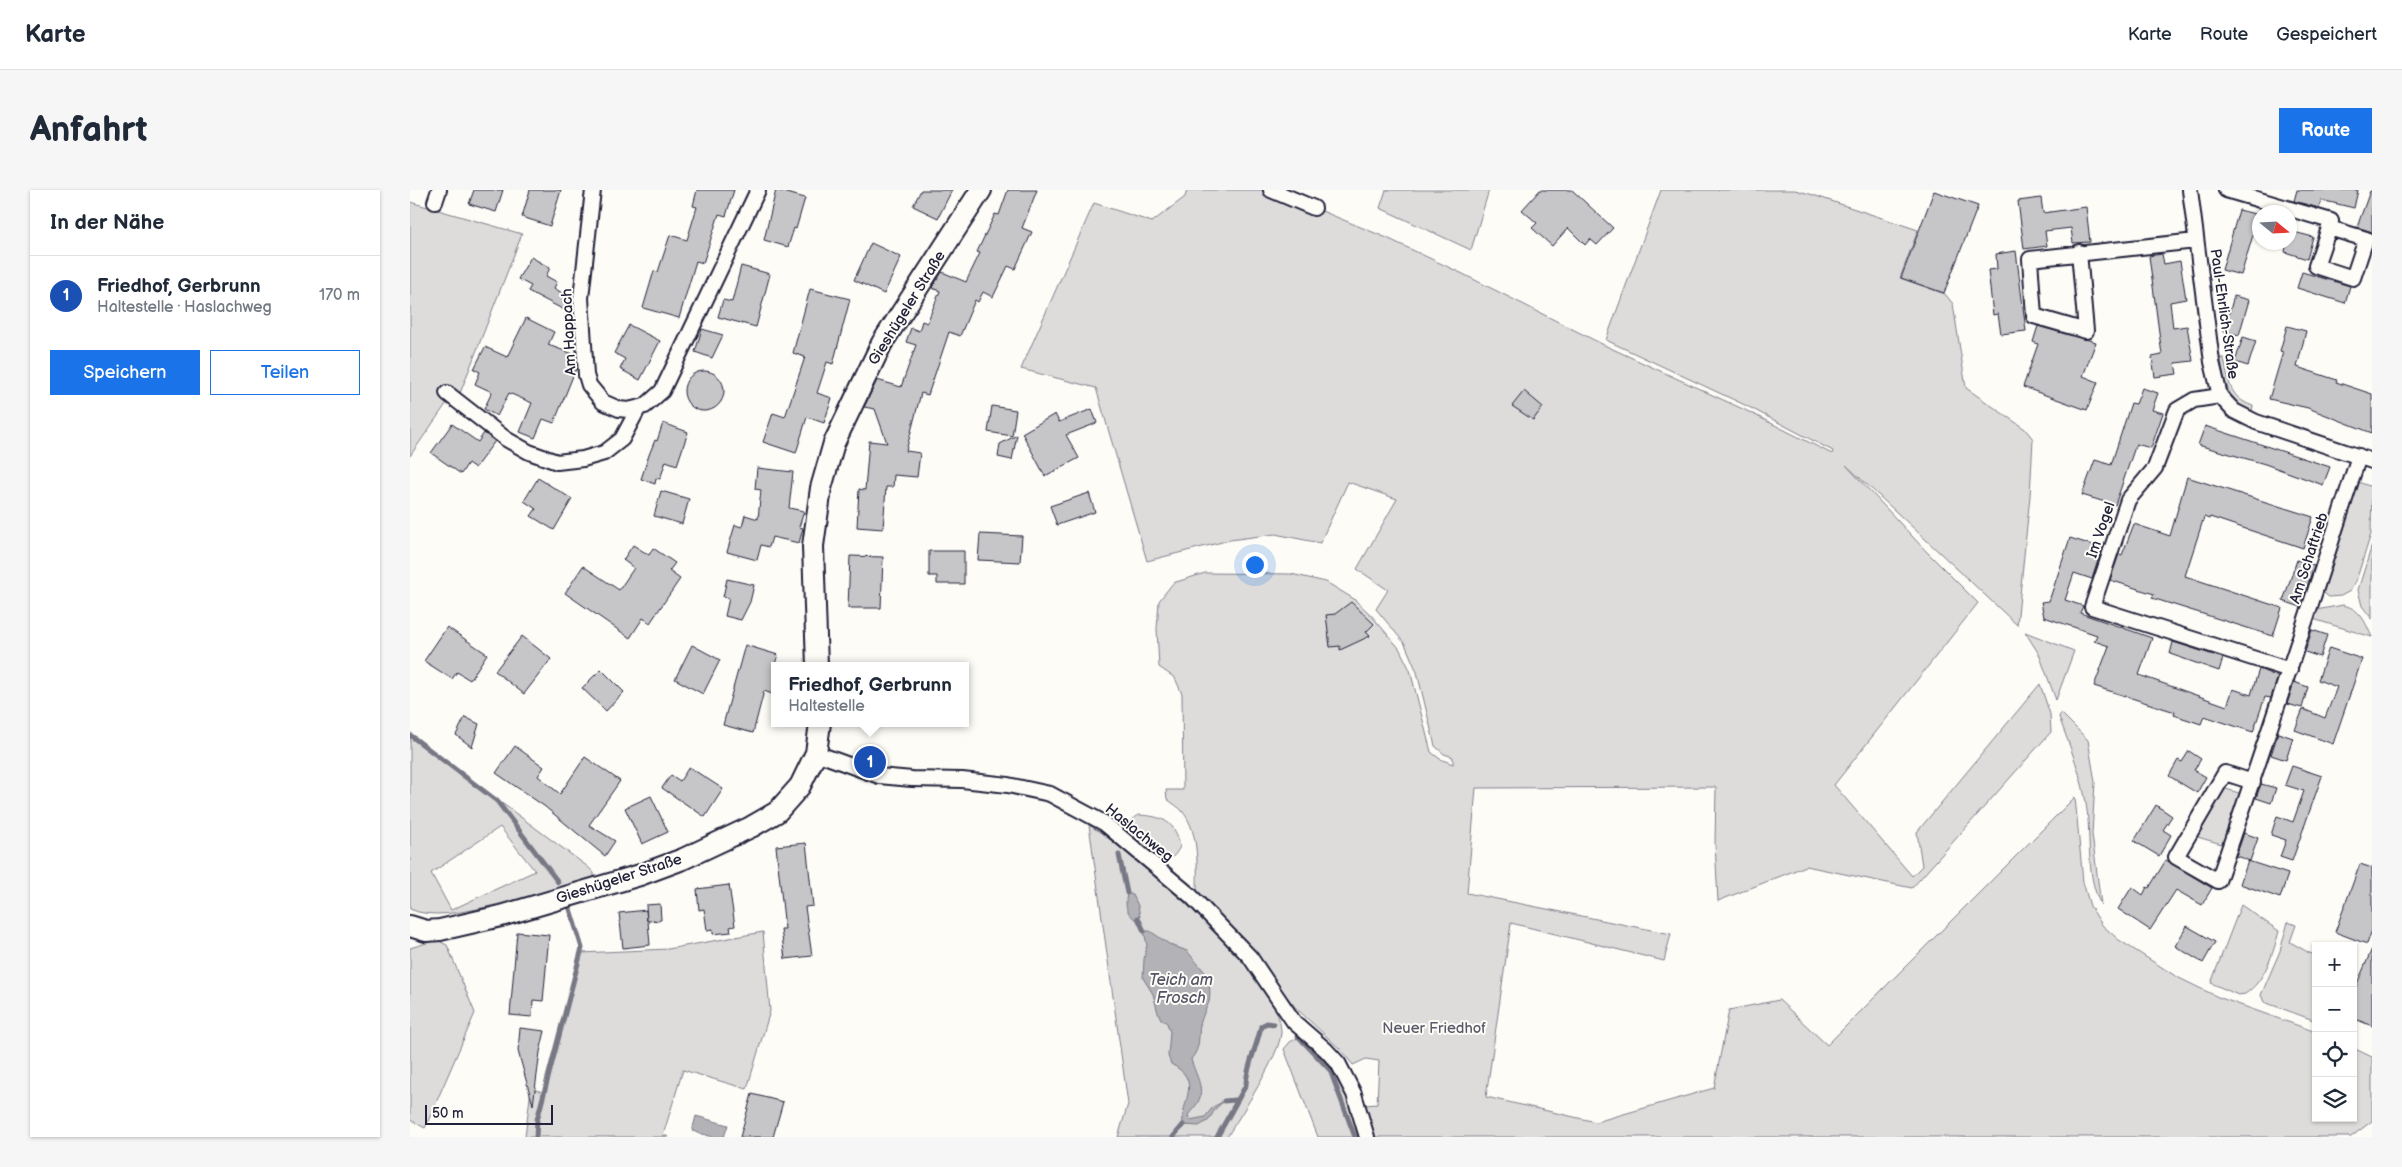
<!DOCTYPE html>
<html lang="de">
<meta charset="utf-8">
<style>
body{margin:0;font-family:"Balsamiq Sans",sans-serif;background:#f6f6f7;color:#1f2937}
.controls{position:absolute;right:15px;bottom:15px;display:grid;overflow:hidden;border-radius:0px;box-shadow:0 1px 4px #0004}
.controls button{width:45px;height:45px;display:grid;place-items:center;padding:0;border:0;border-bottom:1px solid #e0e1e3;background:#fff;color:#1f2937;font:25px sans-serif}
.compass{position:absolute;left:1842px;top:15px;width:45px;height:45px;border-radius:50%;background:#fff;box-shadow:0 1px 4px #0004;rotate:108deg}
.scale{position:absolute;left:15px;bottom:12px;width:128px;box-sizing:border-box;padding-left:5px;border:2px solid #22223b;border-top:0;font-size:14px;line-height:18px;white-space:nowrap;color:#22223b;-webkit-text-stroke:4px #fdfcf7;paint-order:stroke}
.you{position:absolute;left:844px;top:374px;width:18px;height:18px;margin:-12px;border:4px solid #fff;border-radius:50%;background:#1a73e8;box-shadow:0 0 0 8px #1a73e833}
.badge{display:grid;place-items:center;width:32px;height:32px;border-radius:50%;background:#1a73e8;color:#fff;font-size:16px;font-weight:700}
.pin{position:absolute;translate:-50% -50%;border:2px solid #fff;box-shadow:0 1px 5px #0006}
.popup{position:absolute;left:361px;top:472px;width:198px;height:65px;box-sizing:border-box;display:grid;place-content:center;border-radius:0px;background:#fff;filter:drop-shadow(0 1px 4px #0005);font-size:16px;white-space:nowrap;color:#747a83}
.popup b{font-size:19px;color:#1f2937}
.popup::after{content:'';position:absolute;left:50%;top:100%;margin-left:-10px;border:10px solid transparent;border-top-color:#fff}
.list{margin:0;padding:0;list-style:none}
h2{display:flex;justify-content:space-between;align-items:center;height:65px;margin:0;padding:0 20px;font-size:21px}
h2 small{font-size:16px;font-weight:400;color:#747a83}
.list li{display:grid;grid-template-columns:32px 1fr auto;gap:15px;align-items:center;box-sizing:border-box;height:80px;padding:0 20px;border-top:1px solid #e0e1e3}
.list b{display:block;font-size:19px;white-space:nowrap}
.list p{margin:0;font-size:16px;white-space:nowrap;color:#747a83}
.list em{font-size:16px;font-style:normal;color:#747a83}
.actions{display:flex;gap:10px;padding:15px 20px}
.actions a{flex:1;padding:11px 0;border:1px solid #1a73e8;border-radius:0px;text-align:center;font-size:18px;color:#1a73e8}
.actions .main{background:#1a73e8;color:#fff}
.icon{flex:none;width:28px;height:28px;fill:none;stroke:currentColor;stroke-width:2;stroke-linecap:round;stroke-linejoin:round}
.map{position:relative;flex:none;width:1962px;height:947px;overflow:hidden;border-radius:0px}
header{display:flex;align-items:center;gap:30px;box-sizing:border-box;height:70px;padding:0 25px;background:#fff;border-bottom:1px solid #e0e1e3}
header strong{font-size:24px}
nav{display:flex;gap:28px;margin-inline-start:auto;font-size:18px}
.intro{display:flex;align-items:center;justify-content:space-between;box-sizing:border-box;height:120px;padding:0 30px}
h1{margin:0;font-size:35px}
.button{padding:12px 22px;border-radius:0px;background:#1a73e8;color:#fff;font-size:18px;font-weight:700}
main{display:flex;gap:30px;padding:0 30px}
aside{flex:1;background:#fff;border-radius:0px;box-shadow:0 1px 4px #0004}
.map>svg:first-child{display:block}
.green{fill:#dddcdb;stroke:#807f8b;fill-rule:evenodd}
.water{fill:#b2b2b7;stroke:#787885}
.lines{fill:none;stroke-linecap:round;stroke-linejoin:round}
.stream{stroke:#787885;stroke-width:5}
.building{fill:#c6c6c8;stroke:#22223b}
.street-casing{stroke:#22223b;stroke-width:18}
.secondary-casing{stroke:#22223b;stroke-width:24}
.street{stroke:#fdfcf7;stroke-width:14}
.secondary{stroke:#fdfcf7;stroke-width:20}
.labels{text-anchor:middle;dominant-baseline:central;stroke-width:4;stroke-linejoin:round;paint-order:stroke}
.street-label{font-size:15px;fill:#22223b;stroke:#fdfcf7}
.park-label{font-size:15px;fill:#5a5a6b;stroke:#fdfcf7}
.water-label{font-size:16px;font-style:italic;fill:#545466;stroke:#fdfcf7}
</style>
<header>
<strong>Karte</strong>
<nav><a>Karte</a><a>Route</a><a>Gespeichert</a></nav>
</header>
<div class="intro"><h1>Anfahrt</h1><a class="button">Route</a></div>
<main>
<aside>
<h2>In der Nähe<small></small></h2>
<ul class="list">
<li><span class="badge" style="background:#1a4fb4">1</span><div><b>Friedhof, Gerbrunn</b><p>Haltestelle · Haslachweg</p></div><em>170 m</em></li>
</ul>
<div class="actions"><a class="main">Speichern</a><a>Teilen</a></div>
</aside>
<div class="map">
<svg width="1962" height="947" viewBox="0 0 1962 947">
<rect width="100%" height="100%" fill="#fdfcf7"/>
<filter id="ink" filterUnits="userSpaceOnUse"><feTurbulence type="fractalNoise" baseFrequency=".02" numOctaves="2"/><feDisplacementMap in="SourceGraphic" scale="10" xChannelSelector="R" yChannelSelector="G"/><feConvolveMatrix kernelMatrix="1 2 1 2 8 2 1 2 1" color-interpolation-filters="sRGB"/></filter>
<g filter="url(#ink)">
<path class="green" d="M 777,0 L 861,0 L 977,48 L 1053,84 L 1194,155 L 1335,220 L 1422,264 L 1423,261 L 1337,216 L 1196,150 L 1251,0 L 1385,0 L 1400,4 L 1508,40 L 1490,88 L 1535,104 L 1543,114 L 1556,198 L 1615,239 L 1623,249 L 1620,306 L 1607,435 L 1436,275 L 1514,359 L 1568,413 L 1424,595 L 1502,686 L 1512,676 L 1507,642 L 1630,494 L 1640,524 L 1641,542 L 1502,698 L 1396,676 L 1308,711 L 1305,654 L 1306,597 L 1066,598 L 1057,703 L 1261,744 L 1254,771 L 1101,733 L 1076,907 L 1186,932 L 1304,898 L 1319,820 L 1369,810 L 1417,855 L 1665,607 L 1673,692 L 1680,716 L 1692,735 L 1709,750 L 1767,787 L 1808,807 L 1906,842 L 1906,928 L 1943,928 L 1943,858 L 1962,867 L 1962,931 L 1941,947 L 965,947 L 955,915 L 967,914 L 969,871 L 956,869 L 943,875 L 930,859 L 887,819 L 787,704 C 787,678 790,644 773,622 C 769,617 762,613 757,609 L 756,600 L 773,600 L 772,504 L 765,488 L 749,477 L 747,439 L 749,411 L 763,393 L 795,383 L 881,384 L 916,392 L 944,409 L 961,425 L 989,458 L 1000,480 L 1021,562 L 1030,569 L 1043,574 L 1043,567 L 1034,564 L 1025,556 L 1007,482 L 995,454 L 966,419 L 978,400 L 947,379 L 987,309 L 938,292 L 910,353 L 865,344 L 820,350 L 737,371 L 686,198 L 611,179 L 684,13 L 742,32 L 775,7 Z
M 976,0 L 1079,0 L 1061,60 L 970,18 Z
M 0,12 L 112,44 L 47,211 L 41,207 L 0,266 Z
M 1811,168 L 1814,168 C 1818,190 1819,208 1843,216 L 1842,221 C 1817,212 1814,191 1811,168 Z
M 1948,292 L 1962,297 L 1961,344 L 1946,391 L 1940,401 L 1931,406 L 1919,407 L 1911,401 Z
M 1962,355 L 1962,429 L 1952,416 L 1948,400 Z
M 1933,415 C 1951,419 1955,432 1962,447 L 1903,429 L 1906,420 Z
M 1615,442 L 1664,461 L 1646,510 L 1629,464 Z
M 1651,523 L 1678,550 L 1685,592 L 1682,644 L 1691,715 C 1676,686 1681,651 1677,620 C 1673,588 1660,557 1649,527 Z
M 0,545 L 178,677 L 184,683 L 184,687 L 178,691 C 135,697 38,738 0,719 ZM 90,637 L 125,681 L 41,720 L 21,683 Z
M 1813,598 L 1832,604 L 1815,655 L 1784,646 Z
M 728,625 C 752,626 766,631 770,657 C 766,663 763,670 755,670 C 746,672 717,647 718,637 C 719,631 723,628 728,625 Z
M 679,635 C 705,651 727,671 751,691 C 782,719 814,747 841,778 C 853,791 872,825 871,843 C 870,865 830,926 817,947 L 708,947 L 718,914 Z
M 1831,715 L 1869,741 C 1863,764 1855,791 1835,804 L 1828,805 L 1801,793 Z
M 1878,732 L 1886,735 L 1880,752 L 1903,765 L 1906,831 L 1854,812 L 1851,805 L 1870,761 Z
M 353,742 L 360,821 L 337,899 L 273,880 L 253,945 L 259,947 L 115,947 L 121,899 L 134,902 L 171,763 L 258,759 Z
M 27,750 L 37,755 L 65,823 L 15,938 L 0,930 L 0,758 Z
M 891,846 L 919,869 L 935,896 L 952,947 L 908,947 L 874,859 L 880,852 Z"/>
<path class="water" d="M 717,703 L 723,705 L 728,716 L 730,727 L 725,729 C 715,722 715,714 717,703 Z
M 734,741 L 740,741 L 759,754 L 777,761 L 799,787 C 799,795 801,805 799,812 C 796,819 792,826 790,835 C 788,847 791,858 781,869 C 784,882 796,899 788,912 C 786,916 781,921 778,925 L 780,930 L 795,927 L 803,917 L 814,911 L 805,919 L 799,930 L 789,936 L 773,935 C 770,911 794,891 761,874 L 758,866 L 760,842 L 757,833 L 751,829 L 748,823 L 743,804 L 733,788 L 734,769 L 737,755 Z
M 286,926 L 318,935 L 314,947 L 303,947 L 282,941 Z"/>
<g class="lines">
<path class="stream" d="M 0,545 L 87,611 L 148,692
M 709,665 L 717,703
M 728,728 L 734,741
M 888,846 L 920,880 L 945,947
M 814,911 L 825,910
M 126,947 L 127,930 L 172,758 L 160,719
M 763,947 L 773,935
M 807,947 L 836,895 C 836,878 848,854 851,836 L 857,833 L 864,834"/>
</g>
<path class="building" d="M 64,0 L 93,0 L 86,22 L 59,14 Z
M 120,0 L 151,0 L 140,36 L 112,27 Z
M 287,0 L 324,0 L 316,26 L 309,24 L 293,73 L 286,71 L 269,128 L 233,118 L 244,81 L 248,82 L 260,45 L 277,50 L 287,17 L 283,16 Z
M 366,0 L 395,8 L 386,39 L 384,38 L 378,57 L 354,50 Z
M 511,0 L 542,0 L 528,28 L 503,16 Z
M 598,0 L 627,0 L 612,38 L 622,42 L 605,79 L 598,76 L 583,107 L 573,102 L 568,112 L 565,110 L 550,146 L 539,142 L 518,205 L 511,203 L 496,261 L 510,263 L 507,287 L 484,285 L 483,297 L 476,297 L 473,339 L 447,337 L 449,299 L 455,300 L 459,251 L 477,253 L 465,219 L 454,217 L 467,190 L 491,197 L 506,155 L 496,152 L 501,138 L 509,141 L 512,131 L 517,133 L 530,101 L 522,98 L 532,82 L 556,92 L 570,63 L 567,62 L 585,24 L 589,25 Z
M 1130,0 L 1162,0 L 1203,38 L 1187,55 L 1180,49 L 1175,55 L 1158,38 L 1142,56 L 1122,38 L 1127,33 L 1112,20 Z
M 1887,0 L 1948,0 L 1944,18 L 1911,10 L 1909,18 L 1884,11 Z
M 1524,1 L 1568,16 L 1534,103 L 1491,88 Z
M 1960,1 L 1962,1 L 1962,42 L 1947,37 Z
M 1631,8 L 1633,23 L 1676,17 L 1680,52 L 1663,53 L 1661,38 L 1635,41 L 1637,56 L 1614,59 L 1608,11 Z
M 1829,20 L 1849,25 L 1831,85 L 1812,80 Z
M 1880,41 L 1903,47 L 1897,69 L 1875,62 L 1877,52 L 1880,52 Z
M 461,53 L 491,67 L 474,104 L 444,90 Z
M 1606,61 L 1616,141 L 1591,144 L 1588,124 L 1583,125 L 1578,80 L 1587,79 L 1586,64 Z
M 1752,64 L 1754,74 L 1770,71 L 1776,109 L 1760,112 L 1763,138 L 1777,136 L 1783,171 L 1765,173 L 1767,184 L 1745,187 L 1742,167 L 1752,165 L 1739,66 Z
M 121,67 L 140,78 L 136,86 L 147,92 L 144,98 L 162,109 L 163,117 L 160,123 L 118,101 L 121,96 L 108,89 Z
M 331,76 L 360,84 L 346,137 L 308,127 L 313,110 L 322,112 Z
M 1892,82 L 1940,96 L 1935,113 L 1887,98 Z
M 400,99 L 440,109 L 423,174 L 417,172 L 407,203 L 422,208 L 414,233 L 397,227 L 386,263 L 353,252 L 363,223 L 375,227 L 395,167 L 383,163 Z
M 1824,106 L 1839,110 L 1829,145 L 1814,141 Z
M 116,128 L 144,142 L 138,155 L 166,165 L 167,176 L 144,233 L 133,229 L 125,248 L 110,242 L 122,213 L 99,203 L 87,226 L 74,219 L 82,202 L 65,194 L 70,182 L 64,179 L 75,157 L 97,167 Z
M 219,135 L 250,151 L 230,190 L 210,179 L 215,169 L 204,163 Z
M 1628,136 L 1686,152 L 1673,186 L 1688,192 L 1677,220 L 1613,197 L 1628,154 L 1623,152 Z
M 1877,136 L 1896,141 L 1887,177 L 1927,190 L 1926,192 L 1962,204 L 1962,243 L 1898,218 L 1859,209 L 1873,162 L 1870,161 Z
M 292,139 L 313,145 L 302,168 L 285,162 Z
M 1833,147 L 1846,151 L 1838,176 L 1825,172 Z
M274 201a20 20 0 1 1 40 0a20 20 0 1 1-40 0Z
M 1732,198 L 1748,203 L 1742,220 L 1753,223 L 1741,258 L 1726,254 L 1705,315 L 1672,305 L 1685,270 L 1701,275 L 1721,213 L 1726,214 Z
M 1114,201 L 1133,217 L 1123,230 L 1102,216 Z
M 582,216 L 606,220 L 602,246 L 578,242 Z
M 682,219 L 687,233 L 656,245 L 669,268 L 635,286 L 612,243 L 645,224 L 649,232 Z
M 253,233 L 278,242 L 267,275 L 256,271 L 250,289 L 246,288 L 245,294 L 231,289 L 239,265 L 245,250 L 247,251 Z
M 42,234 L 68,252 L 74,243 L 85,251 L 65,278 L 58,273 L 51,284 L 21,263 Z
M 1795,236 L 1920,277 L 1913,295 L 1855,274 L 1788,255 Z
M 607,245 L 602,270 L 588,267 L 590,254 Z
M 347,278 L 383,282 L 379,318 L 394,321 L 389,337 L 393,338 L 389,353 L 362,347 L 359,357 L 351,355 L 347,370 L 317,362 L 325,335 L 332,337 L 335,325 L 348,329 L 351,300 L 345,299 Z
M 1777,287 L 1903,327 L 1893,358 L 1800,327 L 1799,329 L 1794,327 L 1775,386 L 1872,418 L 1863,446 L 1742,408 L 1744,404 L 1700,390 L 1709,364 L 1712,365 L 1724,334 L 1760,346 Z
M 128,288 L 162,309 L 144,340 L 121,326 L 126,319 L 114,311 Z
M 251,301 L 279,309 L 272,334 L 244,326 Z
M 679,303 L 685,322 L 647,335 L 640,316 Z
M 570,344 L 612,346 L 610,372 L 568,370 Z
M 1660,348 L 1692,358 L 1682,389 L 1664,383 L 1655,410 L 1673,416 L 1670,423 L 1742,448 L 1729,485 L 1817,516 L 1823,499 L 1841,505 L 1849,479 L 1868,487 L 1861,508 L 1855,507 L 1843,542 L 1794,526 L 1791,534 L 1764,525 L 1765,522 L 1684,496 L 1699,456 L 1684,451 L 1687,445 L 1634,427 L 1631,412 L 1639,411 Z
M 223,355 L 239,365 L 243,358 L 265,373 L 259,381 L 270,389 L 240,433 L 233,428 L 220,448 L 155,403 L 173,376 L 209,400 L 224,378 L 213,370 Z
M 519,361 L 554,361 L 554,394 L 527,394 L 527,386 L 519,386 Z
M 440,366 L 473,367 L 471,418 L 438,418 Z
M 1887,370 L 1904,375 L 1891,417 L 1873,411 Z
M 317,389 L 344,395 L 340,412 L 331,430 L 315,426 L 319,408 L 313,407 Z
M 941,412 L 964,434 L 956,442 L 960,446 L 930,460 L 930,456 L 920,457 L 916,425 L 925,424 Z
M 37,437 L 77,464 L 60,490 L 47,482 L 42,489 L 14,471 Z
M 1902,440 L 1917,445 L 1910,467 L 1895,462 Z
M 112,446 L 141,469 L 114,504 L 85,481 Z
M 1763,452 L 1813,468 L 1809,481 L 1760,464 Z
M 282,455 L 310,470 L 293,504 L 265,489 Z
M 335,455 L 368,465 L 365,474 L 365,505 L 354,501 L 343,543 L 313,535 Z
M 1919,458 L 1952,469 L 1923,554 L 1885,540 L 1893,519 L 1915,528 L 1927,497 L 1908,490 Z
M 191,479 L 214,502 L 196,521 L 172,498 Z
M 1884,492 L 1898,497 L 1892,518 L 1877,514 Z
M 55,527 L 69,534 L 62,557 L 46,545 Z
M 1868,543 L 1883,548 L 1876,570 L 1861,565 Z
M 105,556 L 134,577 L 128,586 L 150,604 L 175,567 L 210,591 L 179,635 L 205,651 L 195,666 L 134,616 L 86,583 Z
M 1779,561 L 1791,569 L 1784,580 L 1796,587 L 1787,603 L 1759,586 L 1768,570 L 1772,572 Z
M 1882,576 L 1912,586 L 1882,671 L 1870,667 L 1876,650 L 1861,645 L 1867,626 L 1883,632 L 1894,601 L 1875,595 Z
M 279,577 L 313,599 L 295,627 L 252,598 L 261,585 L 270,591 Z
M 1851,594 L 1866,598 L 1861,613 L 1846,608 Z
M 241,606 L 258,642 L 232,654 L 215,618 Z
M 1746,615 L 1762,626 L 1753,640 L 1761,645 L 1749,666 L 1724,651 Z
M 1834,643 L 1848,648 L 1840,671 L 1826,666 Z
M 396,653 L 403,716 L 395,717 L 402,766 L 375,769 L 371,739 L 375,739 L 366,656 Z
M 1756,670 L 1802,698 L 1792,715 L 1766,700 L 1740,740 L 1708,719 L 1722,697 L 1733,705 L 1737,697 L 1739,698 Z
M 1838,671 L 1878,684 L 1870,708 L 1830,694 Z
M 1950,674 L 1962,678 L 1962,740 L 1957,754 L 1925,742 Z
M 319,695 L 325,736 L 320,737 L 321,742 L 303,744 L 303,739 L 297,740 L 294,719 L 289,720 L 287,699 Z
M 250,714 L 251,730 L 238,731 L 240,755 L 213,758 L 209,723 L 236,720 L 237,731 L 236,715 Z
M 1777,736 L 1805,752 L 1793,773 L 1765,756 Z
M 107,742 L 139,745 L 133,811 L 123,810 L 122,827 L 100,825 Z
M 1962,759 L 1962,836 L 1943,828 L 1943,803 Z
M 110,838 L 135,841 L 130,862 L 123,915 L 108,861 Z
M 342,904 L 373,912 L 363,947 L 330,947 Z"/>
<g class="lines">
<defs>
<path id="street" d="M 183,0 L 171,108 L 176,185 L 179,195 L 193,212 L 209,219 L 218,220 L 235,216 L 252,201 L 348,0
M 861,0 L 904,18
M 1780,0 L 1802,172 L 1810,206 L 1824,221 L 1846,232 L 1962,271
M 1816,0 L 1921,31 L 1919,38 L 1956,49 L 1943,88 L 1906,76 L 1919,38
M 25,12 L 29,0
M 1669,62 L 1676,141 L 1624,126 L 1620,69 L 1786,51
M 37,203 L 96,249 L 119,262 L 147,272 L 173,269 L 194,263 L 212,249 L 228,219
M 1810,206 L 1784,210 L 1767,220 L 1745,278 L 1718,310 L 1682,417 L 1880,480
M 406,563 L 469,586 L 502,589 L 552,590 L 598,595 L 640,604 L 694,633 L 781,706 L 840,767 L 884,832 L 916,860 L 928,873 L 944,904 L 957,947
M 1843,592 L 1815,583 L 1766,667 L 1808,691 C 1857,550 1903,408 1949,266"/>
<path id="secondary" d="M 407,476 L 403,356 L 411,298 L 424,253 L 472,153 L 571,0
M 0,736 L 16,741 L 30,740 L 91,726 L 230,685 L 273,669 L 341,637 L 367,622 L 390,596 L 406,563 L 410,533"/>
</defs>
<use href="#street" class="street-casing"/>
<use href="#secondary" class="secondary-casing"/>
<use href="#street" class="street"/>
<use href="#secondary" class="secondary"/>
</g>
</g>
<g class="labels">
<g class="street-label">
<text transform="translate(497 118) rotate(-58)">Gieshügeler Straße</text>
<text transform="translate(1814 124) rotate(82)">Paul-Ehrlich-Straße</text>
<text transform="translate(159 142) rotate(-93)">Am Happach</text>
<text transform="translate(1691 340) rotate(-71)">Im Vogel</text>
<text transform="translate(1899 368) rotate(-72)">Am Schaftrieb</text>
<text transform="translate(729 643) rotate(39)">Haslachweg</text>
<text transform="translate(209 689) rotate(-18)">Gieshügeler Straße</text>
</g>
<g class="park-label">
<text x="1024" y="838">Neuer Friedhof</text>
</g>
<g class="water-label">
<text x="771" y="790">Teich am<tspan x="771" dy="18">Frosch</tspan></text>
</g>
</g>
</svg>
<div class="controls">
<button>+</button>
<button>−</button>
<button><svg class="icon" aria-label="locate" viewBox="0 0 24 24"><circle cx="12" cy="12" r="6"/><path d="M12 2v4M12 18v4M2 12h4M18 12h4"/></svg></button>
<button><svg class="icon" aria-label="layers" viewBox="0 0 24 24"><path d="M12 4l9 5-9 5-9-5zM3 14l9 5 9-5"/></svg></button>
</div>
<svg class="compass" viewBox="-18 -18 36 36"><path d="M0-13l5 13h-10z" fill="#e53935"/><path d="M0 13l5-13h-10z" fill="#747a83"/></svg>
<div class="scale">50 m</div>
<div class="you"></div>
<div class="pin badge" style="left:460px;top:572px;background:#1a4fb4">1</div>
<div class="popup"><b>Friedhof, Gerbrunn</b>Haltestelle</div>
</div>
</main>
